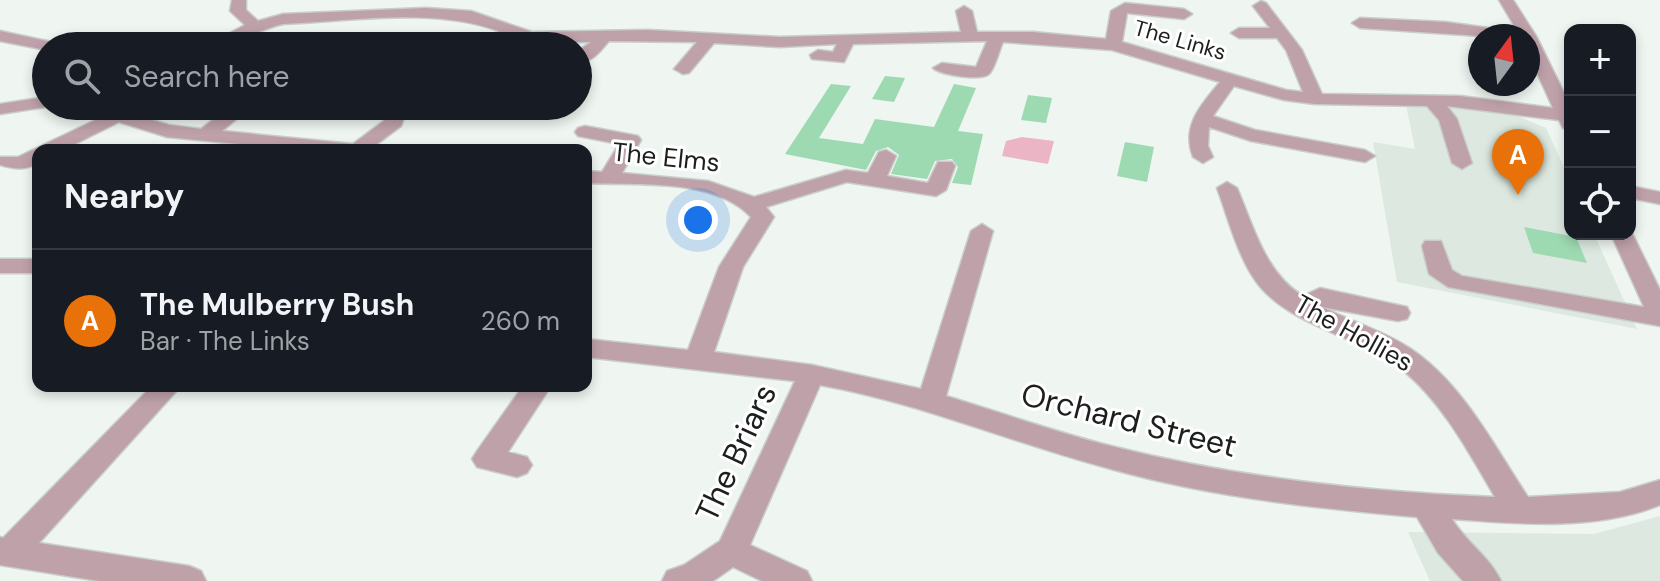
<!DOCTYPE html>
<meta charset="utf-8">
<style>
body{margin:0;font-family:"DM Sans",sans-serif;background:#20242c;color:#f1f3f6}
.controls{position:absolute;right:24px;top:24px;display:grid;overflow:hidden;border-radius:16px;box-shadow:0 4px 12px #0003}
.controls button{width:72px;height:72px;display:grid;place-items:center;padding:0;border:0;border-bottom:2px solid #363941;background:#171b24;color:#f1f3f6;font:40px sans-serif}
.compass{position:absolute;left:1468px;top:24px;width:72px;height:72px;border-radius:50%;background:#171b24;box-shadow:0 4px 12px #0003;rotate:15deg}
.you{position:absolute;left:698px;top:220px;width:28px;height:28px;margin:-20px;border:6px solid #fff;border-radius:50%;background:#1a73e8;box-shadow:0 0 0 12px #1a73e833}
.badge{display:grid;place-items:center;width:52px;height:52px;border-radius:50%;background:#0f766e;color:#fff;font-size:26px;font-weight:700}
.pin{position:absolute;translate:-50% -66px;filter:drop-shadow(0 2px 4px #0008)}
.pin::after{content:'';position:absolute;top:42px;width:28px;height:24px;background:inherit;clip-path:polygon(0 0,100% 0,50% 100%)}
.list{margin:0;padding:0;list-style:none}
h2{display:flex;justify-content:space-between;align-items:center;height:104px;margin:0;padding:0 32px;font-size:34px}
h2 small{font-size:26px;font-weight:400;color:#9ea1a6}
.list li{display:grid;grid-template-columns:52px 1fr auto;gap:24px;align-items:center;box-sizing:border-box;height:144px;padding:0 32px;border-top:2px solid #363941}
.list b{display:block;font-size:30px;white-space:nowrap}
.list p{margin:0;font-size:26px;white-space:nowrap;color:#9ea1a6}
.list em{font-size:26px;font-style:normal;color:#9ea1a6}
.icon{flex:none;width:44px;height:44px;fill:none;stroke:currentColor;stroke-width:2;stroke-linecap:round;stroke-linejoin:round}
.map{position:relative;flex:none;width:1660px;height:581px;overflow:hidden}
.search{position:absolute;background:#171b24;box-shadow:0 4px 12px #0003;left:32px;top:32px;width:560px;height:88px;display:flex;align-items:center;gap:20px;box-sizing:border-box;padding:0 28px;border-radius:44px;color:#9ea1a6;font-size:30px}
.panel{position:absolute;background:#171b24;box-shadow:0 4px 12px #0003;left:32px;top:144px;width:560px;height:248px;border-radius:16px}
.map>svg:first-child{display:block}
.built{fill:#dde9e0}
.green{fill:#ebb5c5}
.building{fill:#9ddab2}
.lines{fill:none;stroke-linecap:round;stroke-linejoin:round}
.minor-casing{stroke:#c9cecb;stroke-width:3}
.minor{fill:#bfa1aa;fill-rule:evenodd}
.labels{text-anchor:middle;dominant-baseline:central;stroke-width:6;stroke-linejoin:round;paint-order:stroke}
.far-street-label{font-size:22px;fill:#1d1f1d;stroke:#fff}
.street-label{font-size:26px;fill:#1d1f1d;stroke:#fff}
.near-street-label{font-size:32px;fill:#1d1f1d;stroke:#fff}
</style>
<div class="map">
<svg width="1660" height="581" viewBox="0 0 1660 581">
<rect width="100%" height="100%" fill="#eff5f1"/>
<path class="built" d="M 1406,105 L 1477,107 L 1508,112 L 1546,128 L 1570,180 L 1570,234 L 1594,234 L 1637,329 L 1397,282 L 1373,142 L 1415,149 Z
M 1660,516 L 1660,581 L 1430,581 L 1408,532 L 1594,534 Z"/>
<path class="green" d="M 1022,137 L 1054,141 L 1048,164 L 1002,156 L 1006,141 Z"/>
<path class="building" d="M 885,76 L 905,78 L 894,102 L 872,99 Z
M 831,84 L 851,86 L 819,138 L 863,144 L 875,119 L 934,127 L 954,84 L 976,88 L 958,131 L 983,134 L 971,185 L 952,183 L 958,167 L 952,159 L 935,161 L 927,179 L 891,174 L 899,155 L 888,147 L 876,151 L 866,170 L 785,154 Z
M 1028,95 L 1052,98 L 1046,123 L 1021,120 Z
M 1125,142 L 1154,147 L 1147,182 L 1117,176 Z
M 1524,227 L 1576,237 L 1587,263 L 1533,253 Z"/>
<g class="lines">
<defs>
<path id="minor" d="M 232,0 L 246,0 L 246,10 L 258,21 L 283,14 L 426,8 L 471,11 L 532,32 L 648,30 L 780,37 L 961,32 L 956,11 L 964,6 L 972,11 L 977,32 L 1033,32 L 1106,39 L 1111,11 L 1125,3 L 1184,9 L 1192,14 L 1184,19 L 1127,13 L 1122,42 L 1286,90 L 1303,92 L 1286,50 L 1277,38 L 1239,38 L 1231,33 L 1239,28 L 1270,28 L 1253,6 L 1261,1 L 1266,3 L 1302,50 L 1322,94 L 1460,96 L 1553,108 L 1528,53 L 1528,36 L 1480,36 L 1360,28 L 1352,23 L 1360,18 L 1445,22 L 1518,32 L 1499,0 L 1513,0 L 1536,36 L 1570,105 L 1570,130 L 1563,128 L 1559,120 L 1447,106 L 1457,119 L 1472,163 L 1462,169 L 1452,163 L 1439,120 L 1427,106 L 1315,104 L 1284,100 L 1234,86 L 1213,116 L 1255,130 L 1365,150 L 1375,156 L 1365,162 L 1251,141 L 1209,127 L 1208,146 L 1213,157 L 1203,163 L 1193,157 C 1181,126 1201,105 1220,82 L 1112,50 L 1003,42 C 999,51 996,65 990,73 C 984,82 941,75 933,68 L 942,63 L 976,67 L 987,41 L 853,44 L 844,62 L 812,59 L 810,55 L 818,50 L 833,52 L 837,44 L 780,47 L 714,43 L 689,73 L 683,74 L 674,69 L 697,42 L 609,41 C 600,51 593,63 578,61 L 578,51 L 591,42 L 530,42 L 514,37 L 496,46 L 476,46 L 499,31 C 432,7 354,21 283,24 C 254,31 235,46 205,46 L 245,25 L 230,11 Z
M 0,31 L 56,43 L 58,46 L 46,46 L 46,50 L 0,41 Z
M 114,38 L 120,40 L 120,46 L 100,46 Z
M 46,97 L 46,106 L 52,106 L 0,114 L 0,104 Z
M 103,106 L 121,106 L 125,112 L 169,125 L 201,129 L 231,106 L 252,106 L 222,131 L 353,144 L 385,120 L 386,116 L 378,106 L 397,106 L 405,115 L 401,126 L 369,150 L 300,150 L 167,137 L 119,122 L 63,150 L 38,150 L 38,163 C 24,171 15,169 0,165 L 0,157 L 18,157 L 108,114 Z
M 585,126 L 638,136 L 641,140 L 622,173 L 708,181 L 754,197 L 846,170 L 868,173 L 879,152 L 886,150 L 896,156 L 887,176 L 928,183 L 938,162 L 952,162 L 955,166 L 946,190 L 936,196 L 847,182 L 766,207 L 774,217 L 743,267 L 714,352 L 812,365 L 921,389 L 971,231 L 982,224 L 993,231 L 946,396 C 1002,413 1058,433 1115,447 C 1239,478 1368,492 1495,497 C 1469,453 1444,405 1405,372 C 1363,337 1300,330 1262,289 C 1239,263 1229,220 1217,188 L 1227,182 L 1237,188 C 1254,227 1265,273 1303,296 L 1320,288 L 1407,307 L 1410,313 L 1407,319 L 1398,321 L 1322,307 C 1351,321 1384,331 1411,349 C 1463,384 1494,446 1528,497 L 1620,492 L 1660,480 L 1660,505 C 1596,531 1519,524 1452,519 C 1466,542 1490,557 1501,581 L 1463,581 L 1438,553 L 1417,517 C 1314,508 1211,497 1111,469 C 1012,443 921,403 820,385 L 750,545 L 807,571 L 812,581 L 762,581 L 733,567 L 713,581 L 662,581 L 667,571 L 684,565 L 720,541 L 795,381 L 586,357 L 586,339 L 688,350 L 719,267 L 751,217 C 713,177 637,186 586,183 L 586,171 L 602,172 L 619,144 L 578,136 L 575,132 L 578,128 Z
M 1630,186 L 1660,192 L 1660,204 L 1630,198 Z
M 1630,229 L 1660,290 L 1660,326 L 1448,287 L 1429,274 L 1422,246 L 1425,241 L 1441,241 L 1452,270 L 1462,276 L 1644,307 L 1611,234 L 1630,234 Z
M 0,259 L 38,259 L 38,273 L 0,273 Z
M 152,386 L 181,386 L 39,543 L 189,566 L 201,571 L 206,581 L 99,581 L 0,565 L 0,537 L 3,538 Z
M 523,386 L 551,386 L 508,452 L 527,457 L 532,465 L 527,473 L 517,477 L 477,467 L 472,459 L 477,451 Z"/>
</defs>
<use href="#minor" class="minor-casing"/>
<use href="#minor" class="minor"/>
</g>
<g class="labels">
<g class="far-street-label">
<text transform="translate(1180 40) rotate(16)">The Links</text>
</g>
<g class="street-label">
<text transform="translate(666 157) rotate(6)">The Elms</text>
<text transform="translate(1354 333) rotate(29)">The Hollies</text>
</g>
<g class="near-street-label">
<text transform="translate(1129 420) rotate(14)">Orchard Street</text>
<text transform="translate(736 453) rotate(-65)">The Briars</text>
</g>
</g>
</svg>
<div class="controls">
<button>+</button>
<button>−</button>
<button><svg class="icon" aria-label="locate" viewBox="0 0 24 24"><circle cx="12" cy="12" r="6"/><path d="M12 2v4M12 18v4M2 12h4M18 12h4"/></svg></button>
</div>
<svg class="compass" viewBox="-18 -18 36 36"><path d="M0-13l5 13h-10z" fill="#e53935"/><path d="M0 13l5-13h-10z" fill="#9ea1a6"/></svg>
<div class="you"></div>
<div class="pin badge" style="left:1518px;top:195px;background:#e8710a">A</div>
<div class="search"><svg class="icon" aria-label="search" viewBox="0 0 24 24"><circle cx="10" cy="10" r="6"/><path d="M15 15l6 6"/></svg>Search here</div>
<section class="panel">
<h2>Nearby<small></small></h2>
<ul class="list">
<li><span class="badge" style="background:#e8710a">A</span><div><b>The Mulberry Bush</b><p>Bar · The Links</p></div><em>260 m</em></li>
</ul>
</section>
</div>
